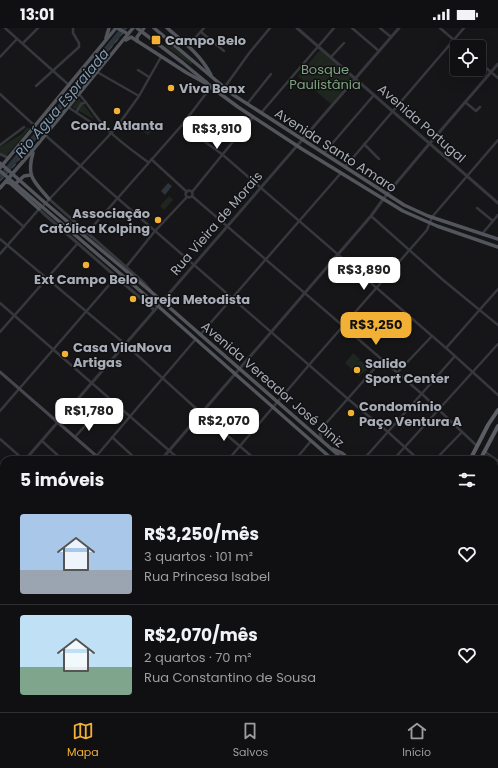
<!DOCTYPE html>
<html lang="pt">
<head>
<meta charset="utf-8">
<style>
	:root { --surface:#101012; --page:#19191b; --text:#f1f3f6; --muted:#9c9d9f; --line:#303032; --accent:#f2b134 }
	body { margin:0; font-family:Poppins,sans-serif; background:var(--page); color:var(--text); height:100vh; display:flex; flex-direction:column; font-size:15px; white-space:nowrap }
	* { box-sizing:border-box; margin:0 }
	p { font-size:13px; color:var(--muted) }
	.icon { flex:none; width:22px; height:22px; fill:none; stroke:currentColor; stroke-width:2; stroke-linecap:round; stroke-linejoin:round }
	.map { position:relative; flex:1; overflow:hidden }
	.panel { position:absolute; left:0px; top:428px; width:498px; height:256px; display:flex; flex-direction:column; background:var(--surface); border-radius:12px 12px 0 0; box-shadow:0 4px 16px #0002,0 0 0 1px var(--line) }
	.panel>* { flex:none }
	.fabs { position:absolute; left:450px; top:12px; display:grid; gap:8px }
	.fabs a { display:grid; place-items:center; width:36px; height:36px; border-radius:4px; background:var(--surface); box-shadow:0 4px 16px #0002,0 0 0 1px var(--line); font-size:20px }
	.price { position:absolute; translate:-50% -34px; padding:0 9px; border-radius:8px; background:#fff; color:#222; font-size:13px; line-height:26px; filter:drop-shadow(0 1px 2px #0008) }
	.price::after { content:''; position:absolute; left:50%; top:24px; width:12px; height:9px; margin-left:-6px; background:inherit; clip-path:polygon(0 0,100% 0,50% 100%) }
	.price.current { background:var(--accent); color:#111 }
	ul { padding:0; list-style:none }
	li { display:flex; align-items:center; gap:12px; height:100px; padding:0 20px }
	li+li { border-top:1px solid var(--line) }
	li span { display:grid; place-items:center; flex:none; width:112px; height:80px; border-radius:4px; color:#555 }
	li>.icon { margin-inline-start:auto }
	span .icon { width:48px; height:48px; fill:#fffc; stroke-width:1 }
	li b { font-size:17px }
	h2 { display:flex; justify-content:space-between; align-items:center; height:48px; padding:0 20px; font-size:17px }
	.status { display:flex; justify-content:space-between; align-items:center; height:28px; padding:0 20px; background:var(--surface); direction:ltr }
	.status svg { height:11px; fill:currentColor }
	.dock { display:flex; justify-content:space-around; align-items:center; height:56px; border-top:1px solid var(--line); background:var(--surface); font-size:11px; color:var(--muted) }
	.dock a { display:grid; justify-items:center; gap:2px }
	.dock .current { color:var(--accent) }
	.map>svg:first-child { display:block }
	.green { fill:#1e261f }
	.water { fill:#2c353c }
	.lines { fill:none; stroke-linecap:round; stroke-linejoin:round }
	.river { stroke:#2c353c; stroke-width:5.5 }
	.minor { stroke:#37383d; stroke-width:2.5 }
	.tertiary { stroke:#37383d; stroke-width:3 }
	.secondary { stroke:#45474d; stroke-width:3 }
	.primary { stroke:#53555c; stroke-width:3.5 }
	.trunk { stroke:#5b5e65; stroke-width:4 }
	.rail { stroke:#4a4c52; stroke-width:1; stroke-dasharray:5 4; stroke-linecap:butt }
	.primary-bridge { stroke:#53555c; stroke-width:3.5 }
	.poi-dot { fill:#f2b134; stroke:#111113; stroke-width:1.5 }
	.labels { text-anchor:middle; stroke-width:3; stroke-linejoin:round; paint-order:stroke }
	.poi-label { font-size:13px; font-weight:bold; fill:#a8adb8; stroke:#111113; text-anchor:start }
	.park-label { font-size:13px; fill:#7fa381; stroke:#111113 }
	.street-label { font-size:13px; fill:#a8adb8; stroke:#111113 }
	.water-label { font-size:14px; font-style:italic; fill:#7f9bb3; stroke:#111113 }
</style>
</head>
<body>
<div class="status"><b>13:01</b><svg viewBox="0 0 49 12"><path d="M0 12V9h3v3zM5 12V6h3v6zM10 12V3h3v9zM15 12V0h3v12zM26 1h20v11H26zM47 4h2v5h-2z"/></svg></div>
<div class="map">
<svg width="498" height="684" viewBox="0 0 498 684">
	<rect width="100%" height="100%" fill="#161618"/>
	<g class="green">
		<path d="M167,13L193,34L191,37L164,17Z"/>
		<path d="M320,22L352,51L331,76L298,48Z"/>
		<path d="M79,70L95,92L72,79Z"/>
		<path d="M151,93L156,97L148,107L143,103Z"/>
		<path d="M27,99L29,101L6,128L0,126V119L22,106Z"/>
		<path d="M169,168L173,172L164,182L160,178Z"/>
		<path d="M353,325L360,331L355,337L360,332L369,340L359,348L345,335Z"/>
	</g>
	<path class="water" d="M168,155L172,158L165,167L161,163Z"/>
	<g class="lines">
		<path class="river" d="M0,150C10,139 18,128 28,117C61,79 92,39 124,0"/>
		<g class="minor">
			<path d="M5,0L79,66C88,76 95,88 104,98C117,112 133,123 148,134"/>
			<path d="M352,0L379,23"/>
			<path d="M380,0L391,9"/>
			<path d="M440,0L462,19"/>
			<path d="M201,4L224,23"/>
			<path d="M23,15L38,0"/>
			<path d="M188,18L204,0"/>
			<path d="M0,29L17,11"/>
			<path d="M331,29L344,15"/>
			<path d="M479,34L498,50"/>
			<path d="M138,42L149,49"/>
			<path d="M97,44L139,68"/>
			<path d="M36,58L79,19V15L73,5V0"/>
			<path d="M224,60L250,24L270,0"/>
			<path d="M0,66L35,98"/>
			<path d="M465,74L476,83L480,79"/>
			<path d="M247,76L271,46"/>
			<path d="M68,79L95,97H103"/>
			<path d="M77,83L81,76L86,74"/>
			<path d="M261,85L334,0"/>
			<path d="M182,97L223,127L446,320L498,367"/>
			<path d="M45,107L348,371L388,404L419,432"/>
			<path d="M364,116L379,131"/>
			<path d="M0,117L24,99"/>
			<path d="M324,125L374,67"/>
			<path d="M151,131L187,164"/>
			<path d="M345,139L464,0"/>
			<circle cx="189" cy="166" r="3.5"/>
			<path d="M192,164L253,89"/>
			<path d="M192,168L422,366L477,418"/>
			<path d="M0,178L24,199"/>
			<path d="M42,179L116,100L139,68L161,29"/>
			<path d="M477,180L493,193"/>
			<path d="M371,188L443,252L498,297"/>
			<path d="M87,205L182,97L211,59"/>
			<path d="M482,206L498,187"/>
			<path d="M0,211L125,316L201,385L256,432"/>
			<path d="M0,226L39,181"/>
			<path d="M126,239L155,203L187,169"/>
			<path d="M0,275L180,432"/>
			<path d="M0,304L78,215"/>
			<path d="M200,307L341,145"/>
			<path d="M446,320L498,261"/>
			<path d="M397,345L432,308"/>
			<path d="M0,383L116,249"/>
			<path d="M75,409L92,390"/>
			<path d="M112,409L137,432"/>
			<path d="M0,411L24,432"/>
			<path d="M322,412L320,406L321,401L382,332"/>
			<path d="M42,413L63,432"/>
			<path d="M484,423L498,433"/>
			<path d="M93,432L195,312"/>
			<path d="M228,432L309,337L427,202L432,189L498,112"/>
			<path d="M295,432L311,413"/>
			<path d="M363,432L455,328"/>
			<path d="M393,432L498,316"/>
			<path d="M435,432L462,404"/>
			<path d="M494,440L498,436"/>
			<path d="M0,480L4,483"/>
			<path d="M494,489L498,484"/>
			<path d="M494,537L498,532"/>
			<path d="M0,538L4,533"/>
			<path d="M0,546L4,550"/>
			<path d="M0,578L4,573"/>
			<path d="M0,613L4,617"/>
			<path d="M494,615L498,610"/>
			<path d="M494,638L498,641"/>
			<path d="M77,680L76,682L77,684"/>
			<path d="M107,680L111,684"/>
			<path d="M151,680L157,684"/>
			<path d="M269,680L274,684"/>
			<path d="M465,680L469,684"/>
			<path d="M0,681L4,684"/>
			<path d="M232,681L233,680"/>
			<path d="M9,684L13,680"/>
			<path d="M80,684L81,680"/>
			<path d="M228,684L234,683"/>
			<path d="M280,684L283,680"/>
			<path d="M366,684L369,680"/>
			<path d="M433,684L437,680"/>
		</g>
		<g class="tertiary">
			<path d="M297,0L498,175"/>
			<path d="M0,126L9,130"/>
			<path d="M49,171L143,254L150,262"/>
			<path d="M40,180L39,181L43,185L154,282"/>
			<path d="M25,432L399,0"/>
			<path d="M161,432L371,188L387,166L430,115L498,36"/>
			<path d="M0,461L4,457"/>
			<path d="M0,616L4,611"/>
			<path d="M149,680H151"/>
			<path d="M144,684L146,680"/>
		</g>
		<g class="secondary">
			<path d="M0,344L101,432"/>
			<path d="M387,680L391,684"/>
		</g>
		<g class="primary">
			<path d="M117,0L128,6"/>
			<path d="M154,0L232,66L404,177L428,188L498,211"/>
			<path d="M167,0C184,14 201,27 211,47"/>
			<path d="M106,10L109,0"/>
			<path d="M126,12L131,9L187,45L207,56"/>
			<path d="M137,13V9L144,0"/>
			<path d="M206,54L211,59L238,79L302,121L403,183L437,198L498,219"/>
			<path d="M33,125C26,149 34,153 49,171"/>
			<path d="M0,140L116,0"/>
			<path d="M6,154L10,155L39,181"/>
			<path d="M14,157L24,148L31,147"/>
			<path d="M0,160L33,122L133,0"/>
			<path d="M43,173L162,273L344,432"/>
			<path d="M40,177L158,278L333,432"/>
			<path d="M333,421L342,425L350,432"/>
			<path d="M494,557L498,561"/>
			<path d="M494,563L498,567"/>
			<path d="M494,572L498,575"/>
		</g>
		<g class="trunk">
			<path d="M470,432L488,397L498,382"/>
			<path d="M480,432L498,398"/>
			<path d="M303,684L305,680"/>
			<path d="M312,684L314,680"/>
		</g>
		<path class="rail" d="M0,153L15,137L29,118L73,66L127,0"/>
		<g class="primary-bridge">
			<path d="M137,0L183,35L206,54"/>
			<path d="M0,135L43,173"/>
			<path d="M0,143L40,177"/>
		</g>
	</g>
	<g class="poi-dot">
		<rect x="151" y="7" width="10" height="10" rx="2"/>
		<circle cx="171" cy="60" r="4"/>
		<circle cx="117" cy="83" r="4"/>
		<circle cx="158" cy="192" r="4"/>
		<circle cx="86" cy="237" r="4"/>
		<circle cx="133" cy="271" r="4"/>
		<circle cx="65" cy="326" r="4"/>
		<circle cx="357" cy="342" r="4"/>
		<circle cx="351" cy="385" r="4"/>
	</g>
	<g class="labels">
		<g class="poi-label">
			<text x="165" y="17">Campo Belo</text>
			<text x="179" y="65">Viva Benx</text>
			<text x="117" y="102" text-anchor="middle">Cond. Atlanta</text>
			<text x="150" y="190" text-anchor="end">Associação<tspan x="150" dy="15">Católica Kolping</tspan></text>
			<text x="86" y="256" text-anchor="middle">Ext Campo Belo</text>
			<text x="141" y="276">Igreja Metodista</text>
			<text x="73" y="324">Casa VilaNova<tspan x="73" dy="15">Artigas</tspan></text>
			<text x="365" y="340">Salido<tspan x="365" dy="15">Sport Center</tspan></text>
			<text x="359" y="383">Condomínio<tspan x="359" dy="15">Paço Ventura A</tspan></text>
		</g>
		<g class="park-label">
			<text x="325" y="46">Bosque<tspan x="325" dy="15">Paulistânia</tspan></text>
		</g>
		<g class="street-label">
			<text transform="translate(422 95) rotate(41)" y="5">Avenida Portugal</text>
			<text transform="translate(336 122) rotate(33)" y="5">Avenida Santo Amaro</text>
			<text transform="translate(216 195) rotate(-49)" y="5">Rua Vieira de Morais</text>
			<text transform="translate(273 356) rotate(41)" y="5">Avenida Vereador José Diniz</text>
		</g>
		<g class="water-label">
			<text transform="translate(62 75) rotate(-50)" y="5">Rio Água Espraiada</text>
		</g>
	</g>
</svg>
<div class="fabs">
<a><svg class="icon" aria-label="locate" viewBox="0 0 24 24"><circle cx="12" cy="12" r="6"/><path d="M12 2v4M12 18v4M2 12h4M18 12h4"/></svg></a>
</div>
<b class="price" style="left:217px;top:122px">R$3,910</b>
<b class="price" style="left:364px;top:263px">R$3,890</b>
<b class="price current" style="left:376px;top:318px">R$3,250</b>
<b class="price" style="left:89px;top:404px">R$1,780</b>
<b class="price" style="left:224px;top:414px">R$2,070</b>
<section class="panel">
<h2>5 imóveis<svg class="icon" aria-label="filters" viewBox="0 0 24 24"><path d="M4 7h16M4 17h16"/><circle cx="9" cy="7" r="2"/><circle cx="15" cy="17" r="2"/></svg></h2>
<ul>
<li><span style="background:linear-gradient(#a9c7e8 70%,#9aa5b1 0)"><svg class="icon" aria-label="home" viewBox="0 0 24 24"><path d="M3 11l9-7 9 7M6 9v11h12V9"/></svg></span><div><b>R$3,250/mês</b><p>3 quartos · 101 m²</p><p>Rua Princesa Isabel</p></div><svg class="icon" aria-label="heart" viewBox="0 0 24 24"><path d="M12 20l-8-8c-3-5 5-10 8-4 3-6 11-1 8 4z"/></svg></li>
<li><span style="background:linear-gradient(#bfe0f5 65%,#7fa58c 0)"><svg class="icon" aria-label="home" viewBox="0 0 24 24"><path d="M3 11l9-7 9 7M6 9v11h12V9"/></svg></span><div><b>R$2,070/mês</b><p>2 quartos · 70 m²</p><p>Rua Constantino de Sousa</p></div><svg class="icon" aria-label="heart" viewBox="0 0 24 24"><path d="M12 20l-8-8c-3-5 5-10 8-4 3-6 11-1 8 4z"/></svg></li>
</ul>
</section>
</div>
<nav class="dock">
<a class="current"><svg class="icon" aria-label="map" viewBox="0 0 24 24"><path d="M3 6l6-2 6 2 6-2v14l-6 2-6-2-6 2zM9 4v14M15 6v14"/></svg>Mapa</a>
<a><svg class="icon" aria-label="saved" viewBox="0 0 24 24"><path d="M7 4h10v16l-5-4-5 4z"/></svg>Salvos</a>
<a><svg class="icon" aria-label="home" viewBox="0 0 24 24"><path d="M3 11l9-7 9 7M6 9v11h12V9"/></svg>Início</a>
</nav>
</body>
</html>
